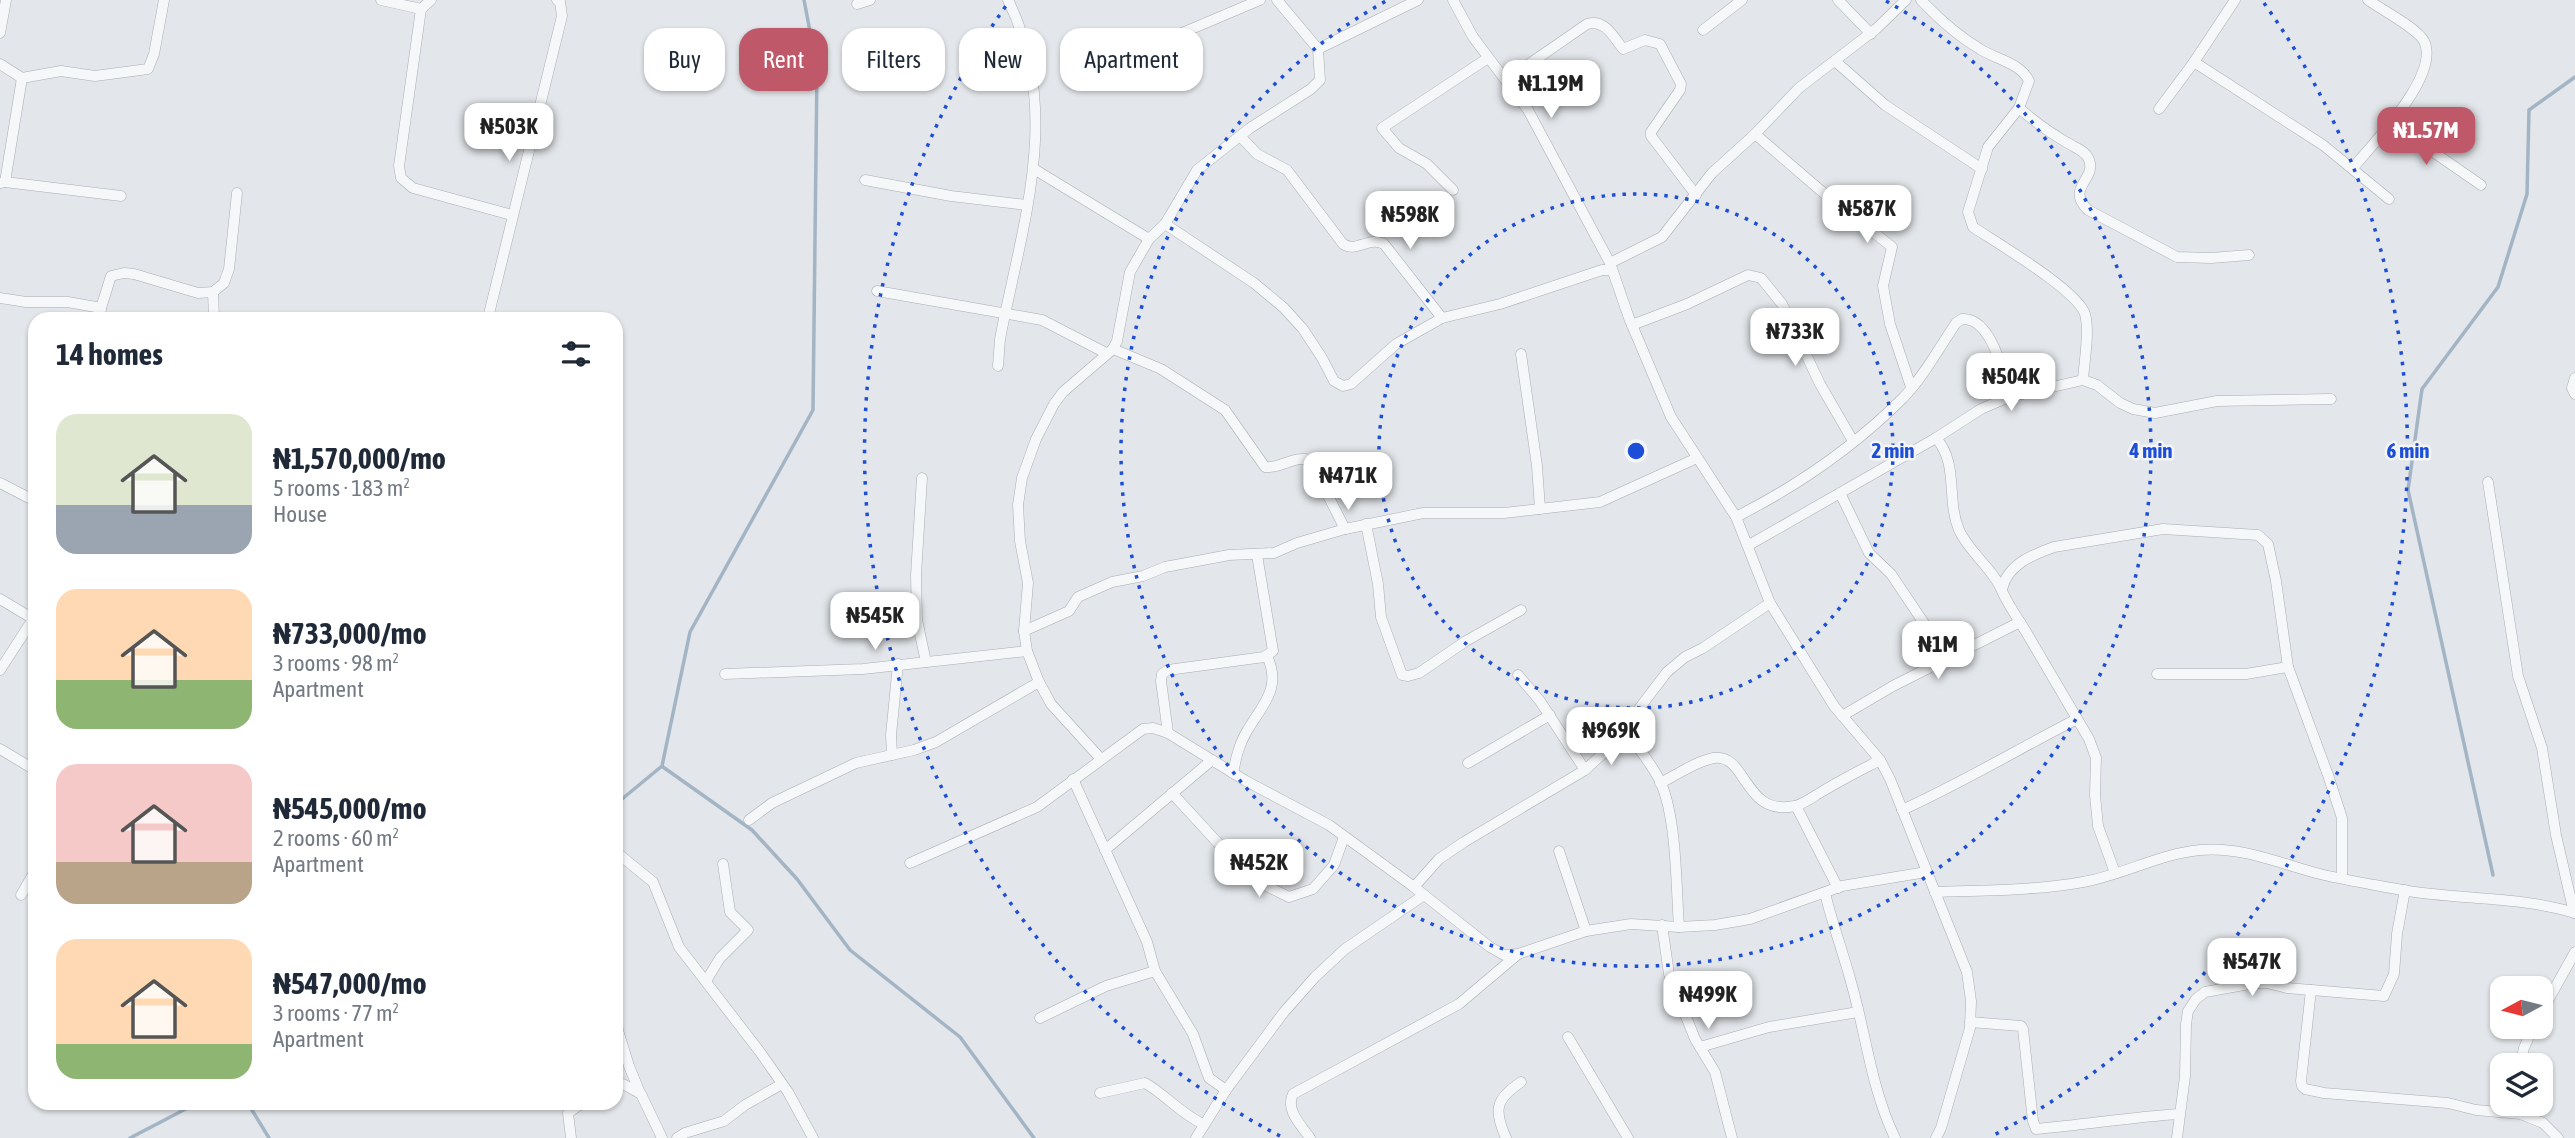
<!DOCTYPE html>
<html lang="en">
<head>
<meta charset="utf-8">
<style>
	:root { --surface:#fff; --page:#f6f6f7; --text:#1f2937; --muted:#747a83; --accent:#bf5868 }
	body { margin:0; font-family:"Asap Condensed",sans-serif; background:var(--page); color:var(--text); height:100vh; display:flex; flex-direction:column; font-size:26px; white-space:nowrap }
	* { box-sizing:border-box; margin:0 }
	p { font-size:23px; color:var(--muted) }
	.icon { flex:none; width:38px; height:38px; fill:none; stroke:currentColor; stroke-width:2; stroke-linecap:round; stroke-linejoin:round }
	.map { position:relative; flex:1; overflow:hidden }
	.sheet { position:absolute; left:28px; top:312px; width:595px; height:798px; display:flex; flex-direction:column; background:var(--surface); border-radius:21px; box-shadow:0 2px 5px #0004 }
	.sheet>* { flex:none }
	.top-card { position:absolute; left:644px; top:28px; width:665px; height:63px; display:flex; gap:14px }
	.needle { width:46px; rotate:263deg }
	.tools { position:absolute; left:2490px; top:976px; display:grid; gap:14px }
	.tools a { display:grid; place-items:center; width:63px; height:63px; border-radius:14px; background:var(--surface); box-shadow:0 2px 5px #0004; font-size:35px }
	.price { position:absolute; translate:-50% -60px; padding:0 16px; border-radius:14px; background:#fff; color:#222; font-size:23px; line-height:46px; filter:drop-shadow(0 2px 4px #0008) }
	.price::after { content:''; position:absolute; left:50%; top:42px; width:21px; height:16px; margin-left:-10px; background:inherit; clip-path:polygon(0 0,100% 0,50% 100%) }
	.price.active { background:var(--accent); color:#fff }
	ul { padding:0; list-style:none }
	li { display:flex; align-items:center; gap:21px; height:175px; padding:0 28px }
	li span { display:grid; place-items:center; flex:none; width:196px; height:140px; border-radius:21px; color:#555 }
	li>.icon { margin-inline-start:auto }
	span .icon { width:84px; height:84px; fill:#fffc; stroke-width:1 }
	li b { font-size:30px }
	h2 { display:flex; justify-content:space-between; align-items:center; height:84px; padding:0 28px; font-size:30px }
	.pill { padding:0 24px; border-radius:21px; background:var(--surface); box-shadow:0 2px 5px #0004; font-size:24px; line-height:63px }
	.pill.active { background:var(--accent); color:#fff }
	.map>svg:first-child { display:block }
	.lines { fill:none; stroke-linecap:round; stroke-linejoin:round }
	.stream { stroke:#a3b4c5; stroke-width:3.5 }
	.street-casing { stroke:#a9adb4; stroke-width:11 }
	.street { stroke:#f6f7f8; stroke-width:10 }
	.ring { fill:none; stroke:#1d4ed8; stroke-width:3.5; stroke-dasharray:3.5 7 }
	.centre { fill:#1d4ed8; stroke:#f3f5f7; stroke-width:3.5 }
	.ring-label { font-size:21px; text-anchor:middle; font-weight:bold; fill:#1d4ed8; stroke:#f3f5f7; stroke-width:5; stroke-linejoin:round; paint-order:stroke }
</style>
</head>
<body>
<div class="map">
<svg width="2575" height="1138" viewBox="0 0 2575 1138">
	<rect width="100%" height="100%" fill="#e3e6ea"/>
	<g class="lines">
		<g class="stream">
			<path d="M663,767L752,830L797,879L850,950L960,1037L1034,1138"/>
			<path d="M616,804L662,766L690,632L813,410L817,68L804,0"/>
			<path d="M2493,875L2408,490L2422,389L2498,287L2527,194L2529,110L2575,77"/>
			<path d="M247,1102L269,1138"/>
			<path d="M130,1138L199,1102"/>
		</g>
		<g class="street-casing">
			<g id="street">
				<path d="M381,0L421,9L431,0"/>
				<path d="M1453,0L1473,37L1528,110L1610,263"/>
				<path d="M1838,0L1871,34"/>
				<path d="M1906,0L1876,29L1799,88L1755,134L1712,173L1662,237L1610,263L1629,318L1671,417L1736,517L1770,603L1834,706L1880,760L1890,779L1967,972L1971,1001L1970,1028L1941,1128L1936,1138"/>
				<path d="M1921,0C1938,18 1958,36 1980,49C1995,59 2021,63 2029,81L2019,108L1988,147L1968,212L1973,227C1997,243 2077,290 2085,314C2090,331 2084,363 2083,380"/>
				<path d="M857,4L870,0"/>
				<path d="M421,9L399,166L401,178L413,188L512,215"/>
				<path d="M1703,30L1742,0"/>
				<path d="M0,33L6,0"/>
				<path d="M1163,41L1260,0"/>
				<path d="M1318,49L1418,0"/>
				<path d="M1835,61L1885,105L1982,169"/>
				<path d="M2194,62L2323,145L2389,199"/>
				<path d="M0,64L22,78L61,71L95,76L148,69L154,54L164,0"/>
				<path d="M1506,80L1587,24C1605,19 1613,36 1623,49L1645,40L1660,44L1681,84L1680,90L1651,132V136L1696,195"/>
				<path d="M2019,108C2036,123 2053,135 2073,146C2079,149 2087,153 2089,160C2097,179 2065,188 2088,210L2177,257L2211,258L2249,255"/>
				<path d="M2159,109L2194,62L2235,0"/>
				<path d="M2390,122L2481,185"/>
				<path d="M1755,134L1820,190L1892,247L1883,286L1890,324L1911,387"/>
				<path d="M1240,136L1257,154L1287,170L1343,244C1357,253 1369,236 1384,244L1442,318"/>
				<path d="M2353,168C2373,143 2441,75 2424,41C2417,28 2382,10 2368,0"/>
				<path d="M1034,169L1149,239"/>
				<path d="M865,180L951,196L1027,205"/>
				<path d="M5,182L121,196"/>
				<path d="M1,183L5,182L22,78"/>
				<path d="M1453,190L1427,164L1399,148L1382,128L1488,58"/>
				<path d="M1165,224L1254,283L1284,308L1303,329L1322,358L1334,381L1343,386L1351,384L1396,344L1442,318L1500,304L1602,270H1612"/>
				<path d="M877,291L1042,320L1106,353"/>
				<path d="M213,292L214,318"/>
				<path d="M0,298L26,302H68L101,308"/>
				<path d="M100,318L101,308L111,276L124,273L134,274L198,293L213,292L224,283L229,269L237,193"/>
				<path d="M488,318L562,16L560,2L557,0"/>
				<path d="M1632,325L1687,304L1748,275L1761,278L1782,304L1820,384L1853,441"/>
				<path d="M1113,349L1161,369L1225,410L1265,467C1280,469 1295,455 1310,460L1345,529"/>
				<path d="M1521,354L1537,466L1540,509"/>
				<path d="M998,366L1000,339C1022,225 1063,111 1008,0"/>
				<path d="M2575,378L2572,388L2575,394"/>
				<path d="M1936,438C1959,464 1946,499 1959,530C1969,552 1994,570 2002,591C2009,607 2020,621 2029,637C2049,671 2069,705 2089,739L2096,758L2095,795L2098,826L2115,873"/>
				<path d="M922,478L916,575L917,620L926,662"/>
				<path d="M2488,482L2518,676L2542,748L2556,835L2574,913"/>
				<path d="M0,483L35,501"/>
				<path d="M1840,493L1869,553L1891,574L1948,659"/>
				<path d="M1736,517C1797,486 1854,447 1903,398C1924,376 1939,348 1956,323L1962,319C1992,317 2004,375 2009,397"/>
				<path d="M1366,524L1378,584L1381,617L1402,675L1408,676L1419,673L1466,641L1521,610"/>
				<path d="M1749,545L1936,438L1981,409L2009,397L2083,380L2097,385L2120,403L2133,409L2155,413L2217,401L2331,399"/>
				<path d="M2002,589C2008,564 2032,555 2054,547L2163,529L2258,535L2268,544L2276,581L2288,667L2328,775L2342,818V878"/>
				<path d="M0,599L35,620"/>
				<path d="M1024,631L1069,611L1078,597L1112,582L1143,576L1165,567L1229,555L1274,553L1297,543L1345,529L1423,513H1504L1600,502L1697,458"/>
				<path d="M0,670L33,619"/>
				<path d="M725,674L863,669L1027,651"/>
				<path d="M2157,674H2246L2288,667"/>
				<path d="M1518,675L1540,701L1585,770"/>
				<path d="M1842,716L1893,686L2020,622"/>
				<path d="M1624,729C1637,746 1652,764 1661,783C1677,821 1676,886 1679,927"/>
				<path d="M1168,733L1161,681L1162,674L1168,670L1264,657L1273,651L1257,555"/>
				<path d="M0,749L35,770"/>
				<path d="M892,755L891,735L898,664"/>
				<path d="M1101,759L1051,704L1039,682L1027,651L1024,631L1028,583L1020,541L1018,505L1022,478L1036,439L1054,404L1063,392L1113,349L1117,341L1130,272L1149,239L1165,224L1197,170L1250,128L1311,89L1320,80L1318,49L1277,0"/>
				<path d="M1468,763L1550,715"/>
				<path d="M1233,773C1236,758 1239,744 1247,731C1263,704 1282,688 1267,656"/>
				<path d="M1073,779L1147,942L1155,971L1193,1034L1209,1078L1226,1090"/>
				<path d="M1660,783C1677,775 1696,761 1714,758C1748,754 1743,817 1795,806C1804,804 1814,796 1823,791C1841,780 1861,770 1880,760"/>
				<path d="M1172,793L1250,878L1289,897L1313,889L1334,865L1344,837"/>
				<path d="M1796,806L1838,888"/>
				<path d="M1902,810C1962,783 2018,749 2077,719"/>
				<path d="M749,820L772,803L856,763L914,750L936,742L1039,682"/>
				<path d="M1105,850L1212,760"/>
				<path d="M1559,851L1586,931"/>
				<path d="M616,852L653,882L679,947L760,1052L788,1092L813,1138"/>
				<path d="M910,863L1037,807L1143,729L1153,728L1168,733L1246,781L1329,825L1414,887L1490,947L1504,955L1518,954L1586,931L1631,924L1679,927L1715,925L1750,919L1842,886L1926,872"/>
				<path d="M1414,887L1439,859L1464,842L1585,770L1609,748L1667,672L1685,657L1703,648L1770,603"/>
				<path d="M1935,892C1983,890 2034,891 2083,882C2123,875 2159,854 2200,850C2243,846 2283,865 2324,875C2350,881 2376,885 2402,890C2459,900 2520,896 2575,913"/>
				<path d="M1825,893C1832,923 1843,952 1851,982C1866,1034 1871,1088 1895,1138"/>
				<path d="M21,895L35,871"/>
				<path d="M1662,925L1669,974L1695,1039L1715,1072L1732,1138"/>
				<path d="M706,981L720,958L748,930L730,912L723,864"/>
				<path d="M2311,990L2301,1081L2302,1086L2305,1089L2324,1093L2448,1103L2476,1110L2521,1114L2543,1123L2558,1138"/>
				<path d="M2541,1013L2575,952"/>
				<path d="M1040,1018L1106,986L1155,971"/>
				<path d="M1970,1022L2021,1026L2023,1029L2033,1121L2036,1129C2084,1125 2131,1117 2179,1114"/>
				<path d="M616,1024L629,1066L640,1093"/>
				<path d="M1568,1037L1628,1138"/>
				<path d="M1700,1047L1769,1027L1858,1012"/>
				<path d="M2520,1066L2524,1048L2533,1027"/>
				<path d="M616,1087L623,1084L641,1094L662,1138"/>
				<path d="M1100,1093L1145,1083C1166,1095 1181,1114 1203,1124"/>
				<path d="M571,1138L568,1113L584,1102"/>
				<path d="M677,1138L685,1133L724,1121L745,1105L782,1084"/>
				<path d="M1196,1138L1226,1090L1284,1012L1315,977L1345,949L1424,895"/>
				<path d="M1310,1138C1301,1125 1285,1110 1293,1094L1459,1004L1517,955"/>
				<path d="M1506,1138C1493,1109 1496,1099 1521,1082"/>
				<path d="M2177,1138L2185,1076L2186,1024L2188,1011L2196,999L2205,992L2255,983H2267L2287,988L2384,996L2394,974L2397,934L2405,890"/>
			</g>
		</g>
		<use href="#street" class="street"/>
	</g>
	<g class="ring">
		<circle cx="1636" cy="451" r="257"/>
		<path d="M1886 1A515 515 0 1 1 1386 1"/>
		<path d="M1280 1136A772 772 0 0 1 1008 3M2264 3A772 772 0 0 1 1992 1136"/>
	</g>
	<circle cx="1636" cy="451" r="10" class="centre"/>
	<g class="ring-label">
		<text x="1893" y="458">2 min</text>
		<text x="2151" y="458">4 min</text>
		<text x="2408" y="458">6 min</text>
	</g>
</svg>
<div class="tools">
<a><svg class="needle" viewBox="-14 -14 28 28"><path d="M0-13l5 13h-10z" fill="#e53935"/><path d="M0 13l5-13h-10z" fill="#747a83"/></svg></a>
<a><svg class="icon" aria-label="layers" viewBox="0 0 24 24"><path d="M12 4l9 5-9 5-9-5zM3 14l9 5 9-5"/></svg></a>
</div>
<b class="price" style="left:1551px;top:120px">₦1.19M</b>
<b class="price" style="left:509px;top:163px">₦503K</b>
<b class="price active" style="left:2426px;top:167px">₦1.57M</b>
<b class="price" style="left:1867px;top:245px">₦587K</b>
<b class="price" style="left:1410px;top:251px">₦598K</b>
<b class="price" style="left:1795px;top:368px">₦733K</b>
<b class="price" style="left:2011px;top:413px">₦504K</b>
<b class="price" style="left:1348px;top:512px">₦471K</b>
<b class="price" style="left:875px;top:652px">₦545K</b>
<b class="price" style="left:1938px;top:681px">₦1M</b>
<b class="price" style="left:1611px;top:767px">₦969K</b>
<b class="price" style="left:1259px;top:899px">₦452K</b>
<b class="price" style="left:2252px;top:998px">₦547K</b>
<b class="price" style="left:1708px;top:1031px">₦499K</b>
<div class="top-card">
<a class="pill">Buy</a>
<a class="pill active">Rent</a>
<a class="pill">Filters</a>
<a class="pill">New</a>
<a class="pill">Apartment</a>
</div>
<section class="sheet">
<h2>14 homes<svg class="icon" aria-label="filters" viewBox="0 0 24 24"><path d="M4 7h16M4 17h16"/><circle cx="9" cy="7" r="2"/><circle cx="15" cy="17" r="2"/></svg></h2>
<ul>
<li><span style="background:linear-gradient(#dfe7d0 65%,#9aa5b1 0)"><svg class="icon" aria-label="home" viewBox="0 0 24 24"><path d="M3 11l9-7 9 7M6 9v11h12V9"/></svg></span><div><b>₦1,570,000/mo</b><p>5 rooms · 183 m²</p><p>House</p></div></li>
<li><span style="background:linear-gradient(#ffd9b3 65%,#8fb573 0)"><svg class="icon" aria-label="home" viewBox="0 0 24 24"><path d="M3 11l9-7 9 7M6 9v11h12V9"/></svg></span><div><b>₦733,000/mo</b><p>3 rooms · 98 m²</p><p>Apartment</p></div></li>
<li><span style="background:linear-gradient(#f6c9c9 70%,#b9a48a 0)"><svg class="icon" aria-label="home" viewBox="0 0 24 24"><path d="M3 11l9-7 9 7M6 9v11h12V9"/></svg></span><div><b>₦545,000/mo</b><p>2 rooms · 60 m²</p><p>Apartment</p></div></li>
<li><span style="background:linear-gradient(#ffd9b3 75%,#8fb573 0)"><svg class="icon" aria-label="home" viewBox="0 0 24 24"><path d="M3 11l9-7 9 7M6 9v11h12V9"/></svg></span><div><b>₦547,000/mo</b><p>3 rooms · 77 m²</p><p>Apartment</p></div></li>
</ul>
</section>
</div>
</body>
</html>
